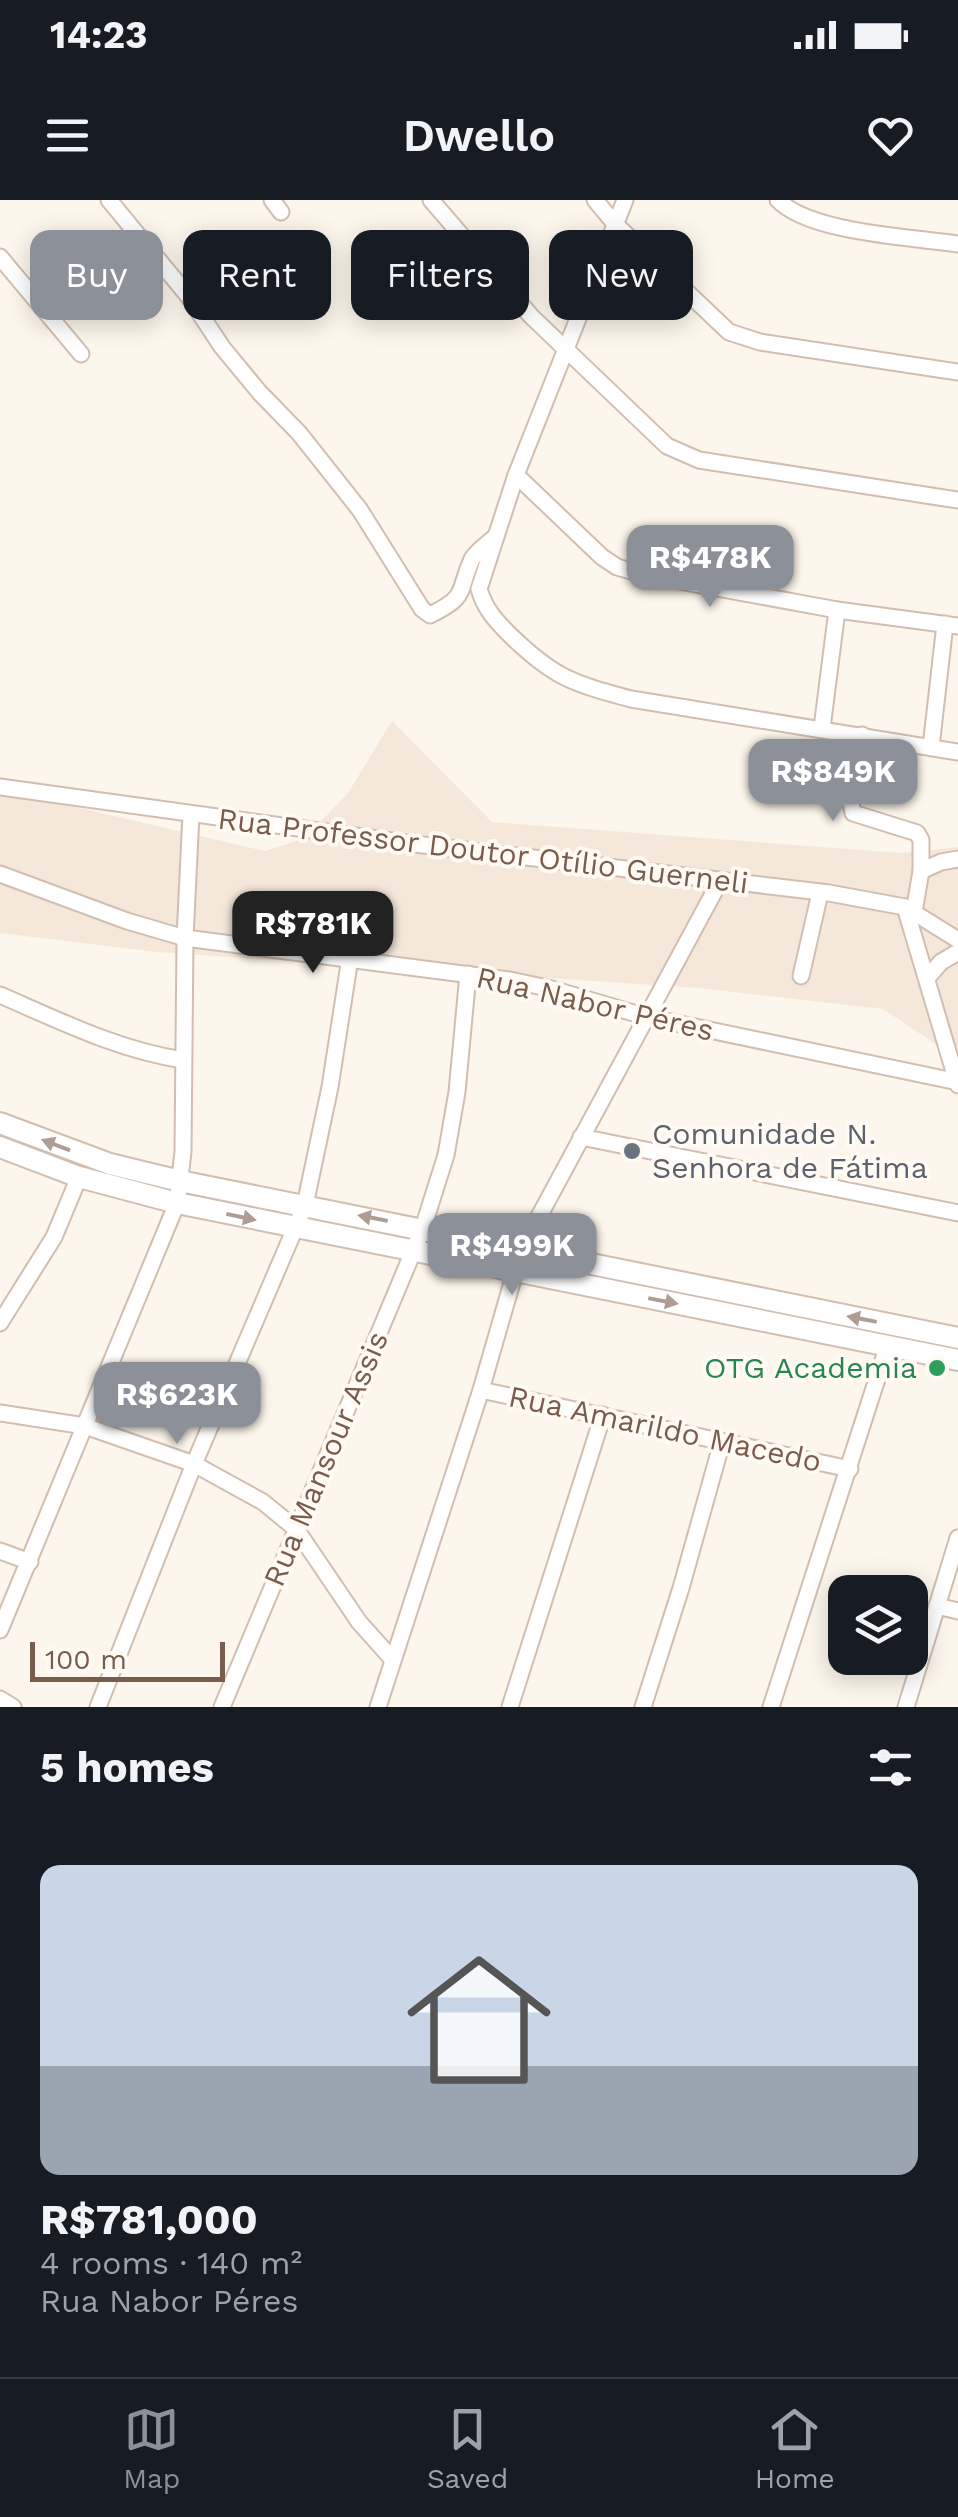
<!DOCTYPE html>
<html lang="en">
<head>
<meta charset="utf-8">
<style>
	:root { --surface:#171b24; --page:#242831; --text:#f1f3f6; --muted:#9ea1a6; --line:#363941; --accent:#8c9099 }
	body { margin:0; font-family:"Work Sans",sans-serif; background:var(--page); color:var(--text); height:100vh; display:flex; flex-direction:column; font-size:38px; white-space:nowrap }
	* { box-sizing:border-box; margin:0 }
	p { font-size:32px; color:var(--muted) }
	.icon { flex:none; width:55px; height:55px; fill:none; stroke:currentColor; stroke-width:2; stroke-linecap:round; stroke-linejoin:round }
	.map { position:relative; height:1507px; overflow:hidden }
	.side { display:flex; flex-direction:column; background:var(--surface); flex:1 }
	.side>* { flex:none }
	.hud { position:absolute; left:30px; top:30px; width:900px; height:90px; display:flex; gap:20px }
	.buttons { position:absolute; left:828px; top:1375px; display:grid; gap:20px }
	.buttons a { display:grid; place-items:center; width:100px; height:100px; border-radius:20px; background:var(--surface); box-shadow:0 5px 25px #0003; font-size:50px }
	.scale { position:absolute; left:30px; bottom:25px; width:195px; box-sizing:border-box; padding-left:10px; border:5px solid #7a5c4d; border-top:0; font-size:28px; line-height:35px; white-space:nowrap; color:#7a5c4d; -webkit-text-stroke:8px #fffaf3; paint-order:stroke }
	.price { position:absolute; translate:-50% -85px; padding:0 22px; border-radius:20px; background:var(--accent); color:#fff; font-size:32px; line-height:65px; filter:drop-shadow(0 2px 5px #0008) }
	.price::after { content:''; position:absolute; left:50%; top:60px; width:30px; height:22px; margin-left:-15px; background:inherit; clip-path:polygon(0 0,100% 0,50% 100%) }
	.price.active { background:#222; color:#fff }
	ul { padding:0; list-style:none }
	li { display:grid; align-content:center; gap:20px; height:530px; padding:0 40px }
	li span { display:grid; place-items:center; height:310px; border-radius:20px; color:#555 }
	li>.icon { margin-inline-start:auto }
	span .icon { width:180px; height:180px; fill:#fffc; stroke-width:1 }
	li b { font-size:42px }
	h2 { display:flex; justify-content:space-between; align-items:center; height:120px; padding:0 40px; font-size:42px }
	.pill { padding:0 35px; border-radius:20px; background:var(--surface); box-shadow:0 5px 25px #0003; font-size:35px; line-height:90px }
	.pill.active { background:var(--accent); color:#fff }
	.status { display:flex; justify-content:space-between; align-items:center; height:70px; padding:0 50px; background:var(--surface); direction:ltr }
	.status svg { height:28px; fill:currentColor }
	header { display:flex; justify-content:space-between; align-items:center; height:130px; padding:0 40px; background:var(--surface); font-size:45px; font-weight:600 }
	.tab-bar { display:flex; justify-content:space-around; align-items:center; height:140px; border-top:2px solid var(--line); background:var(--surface); font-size:28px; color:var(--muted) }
	.tab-bar a { display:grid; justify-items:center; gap:5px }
	.tab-bar .active { color:var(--accent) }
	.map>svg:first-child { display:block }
	.residential { fill:#f5e8da }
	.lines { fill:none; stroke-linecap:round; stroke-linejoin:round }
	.minor-casing { stroke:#d1beb0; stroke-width:19 }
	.tertiary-casing { stroke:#d1beb0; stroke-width:24 }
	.minor { stroke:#fff; stroke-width:15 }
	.tertiary { stroke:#fff; stroke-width:20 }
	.oneway { fill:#af9d94 }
	.worship-dot { fill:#6b7280; stroke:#fffaf3; stroke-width:4 }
	.leisure-dot { fill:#2e9e5b; stroke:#fffaf3; stroke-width:4 }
	.labels { text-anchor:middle; stroke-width:8; stroke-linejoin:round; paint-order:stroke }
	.street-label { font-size:30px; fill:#7a5c4d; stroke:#fffaf3 }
	.worship-label { font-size:30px; fill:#5b616d; stroke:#fffaf3; text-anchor:start }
	.leisure-label { font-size:30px; fill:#27864d; stroke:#fffaf3; text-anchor:end }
</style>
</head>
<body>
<div class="status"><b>14:23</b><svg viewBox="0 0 49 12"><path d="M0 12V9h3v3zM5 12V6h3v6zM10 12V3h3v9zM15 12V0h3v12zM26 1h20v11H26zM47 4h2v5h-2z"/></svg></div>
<header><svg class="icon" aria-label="menu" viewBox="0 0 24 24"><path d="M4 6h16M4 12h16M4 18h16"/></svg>Dwello<svg class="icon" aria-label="heart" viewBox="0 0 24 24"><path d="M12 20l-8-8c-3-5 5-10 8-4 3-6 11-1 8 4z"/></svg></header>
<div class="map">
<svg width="958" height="1507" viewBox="0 0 958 1507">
	<rect width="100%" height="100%" fill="#fdf6ec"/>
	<path class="residential" d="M392,521L492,622L902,653L958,647V859L883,809L699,788L156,752L0,733V585L37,598L265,651L305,638L348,593Z"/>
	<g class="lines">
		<g class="minor-casing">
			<g id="minor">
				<path d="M109,0L189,97L222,147L260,193L299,233L360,310L422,409L430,415C469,396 457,392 472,359C477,350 489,343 496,336"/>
				<path d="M272,0L281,12"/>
				<path d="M431,0L531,116L667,246L699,260L958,300"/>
				<path d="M595,0L615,24L729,132L760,142L958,172"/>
				<path d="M625,0L516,275L479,389C485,409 495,420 509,434C554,478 572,483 631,499L958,552"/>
				<path d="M778,0C810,33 911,37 958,44"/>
				<path d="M0,57L81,154"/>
				<path d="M516,275L602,357L617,367L641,374L837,410L958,426"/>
				<path d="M822,528L837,410"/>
				<path d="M862,535L851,603L853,613L917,633L921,640V671"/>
				<path d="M931,547L945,424"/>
				<path d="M0,587L406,643L829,693L905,707L958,740"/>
				<path d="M0,674L127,721L185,738L510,780L552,789L647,817L958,882"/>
				<path d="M905,707L958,885"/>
				<path d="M914,712L921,671L941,662L958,659"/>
				<path d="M801,776L820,693"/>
				<path d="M928,777L941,762L958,752"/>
				<path d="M0,795C60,821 118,850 183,860"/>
				<path d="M581,937L958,1013"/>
				<path d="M0,1123L54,1037L79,977"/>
				<path d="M481,1190L850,1269"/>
				<path d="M0,1213L85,1226L194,1264L263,1302L296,1329L359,1422L393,1460"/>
				<path d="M0,1351L30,1362"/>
				<path d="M937,1406L958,1411"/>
				<path d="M0,1430L177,1003L183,952L185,738L191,614"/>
				<path d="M0,1499L13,1507"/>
				<path d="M98,1507L194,1264L305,1005L330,887L350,758"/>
				<path d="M222,1507L423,1028L446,955L457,892L468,774"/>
				<path d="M378,1507L481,1190L522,1048L720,681"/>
				<path d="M510,1507L603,1215"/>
				<path d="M643,1507L681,1388L722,1242"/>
				<path d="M771,1507L887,1148"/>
				<path d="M906,1507L958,1338"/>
			</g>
		</g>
		<g class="tertiary-casing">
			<g id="tertiary">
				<path d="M0,923L110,964L180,981L958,1138"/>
				<path d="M0,947L79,977L177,1003L958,1160"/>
			</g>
		</g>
		<use href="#minor" class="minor"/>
		<use href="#tertiary" class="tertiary"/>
	</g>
	<defs><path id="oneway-solid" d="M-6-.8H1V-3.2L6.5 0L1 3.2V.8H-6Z" transform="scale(2.5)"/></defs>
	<g class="oneway">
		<use href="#oneway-solid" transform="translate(56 945) rotate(-159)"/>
		<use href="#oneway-solid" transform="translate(241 1017) rotate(12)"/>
		<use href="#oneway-solid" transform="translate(373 1018) rotate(-169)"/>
		<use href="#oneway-solid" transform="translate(663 1101) rotate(11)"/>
		<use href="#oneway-solid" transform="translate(862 1119) rotate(-169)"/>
	</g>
	<circle class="worship-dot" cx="632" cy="951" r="10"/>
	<circle class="leisure-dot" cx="937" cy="1168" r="10"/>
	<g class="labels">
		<g class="street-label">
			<text transform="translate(483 651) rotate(7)" y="10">Rua Professor Doutor Otílio Guerneli</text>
			<text transform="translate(595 804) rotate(13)" y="10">Rua Nabor Péres</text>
			<text transform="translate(665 1229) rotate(12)" y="10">Rua Amarildo Macedo</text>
			<text transform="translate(326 1259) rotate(-67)" y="10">Rua Mansour Assis</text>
		</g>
		<g class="worship-label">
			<text x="652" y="944">Comunidade N.<tspan x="652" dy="34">Senhora de Fátima</tspan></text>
		</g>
		<g class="leisure-label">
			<text x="917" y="1178">OTG Academia</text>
		</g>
	</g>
</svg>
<div class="buttons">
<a><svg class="icon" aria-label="layers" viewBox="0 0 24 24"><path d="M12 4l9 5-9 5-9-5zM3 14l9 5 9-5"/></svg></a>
</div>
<div class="scale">100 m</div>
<b class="price" style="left:710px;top:410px">R$478K</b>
<b class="price" style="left:833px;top:624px">R$849K</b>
<b class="price active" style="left:313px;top:776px">R$781K</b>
<b class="price" style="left:512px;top:1098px">R$499K</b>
<b class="price" style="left:177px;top:1247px">R$623K</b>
<div class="hud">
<a class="pill active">Buy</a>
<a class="pill">Rent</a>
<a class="pill">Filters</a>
<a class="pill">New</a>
</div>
</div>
<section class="side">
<h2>5 homes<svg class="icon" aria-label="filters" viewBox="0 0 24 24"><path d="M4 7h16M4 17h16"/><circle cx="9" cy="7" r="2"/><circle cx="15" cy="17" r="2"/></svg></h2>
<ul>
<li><span style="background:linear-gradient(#c9d6e8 65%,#9aa5b1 0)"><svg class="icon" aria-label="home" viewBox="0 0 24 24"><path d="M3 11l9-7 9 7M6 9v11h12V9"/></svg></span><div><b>R$781,000</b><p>4 rooms · 140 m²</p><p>Rua Nabor Péres</p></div></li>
</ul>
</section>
<nav class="tab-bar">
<a class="active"><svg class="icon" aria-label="map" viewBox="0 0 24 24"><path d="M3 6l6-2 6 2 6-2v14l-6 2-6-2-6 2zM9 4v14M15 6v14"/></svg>Map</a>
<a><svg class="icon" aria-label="saved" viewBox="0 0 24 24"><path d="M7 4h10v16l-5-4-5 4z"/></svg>Saved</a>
<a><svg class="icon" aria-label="home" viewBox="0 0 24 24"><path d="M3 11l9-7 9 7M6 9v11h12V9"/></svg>Home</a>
</nav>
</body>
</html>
